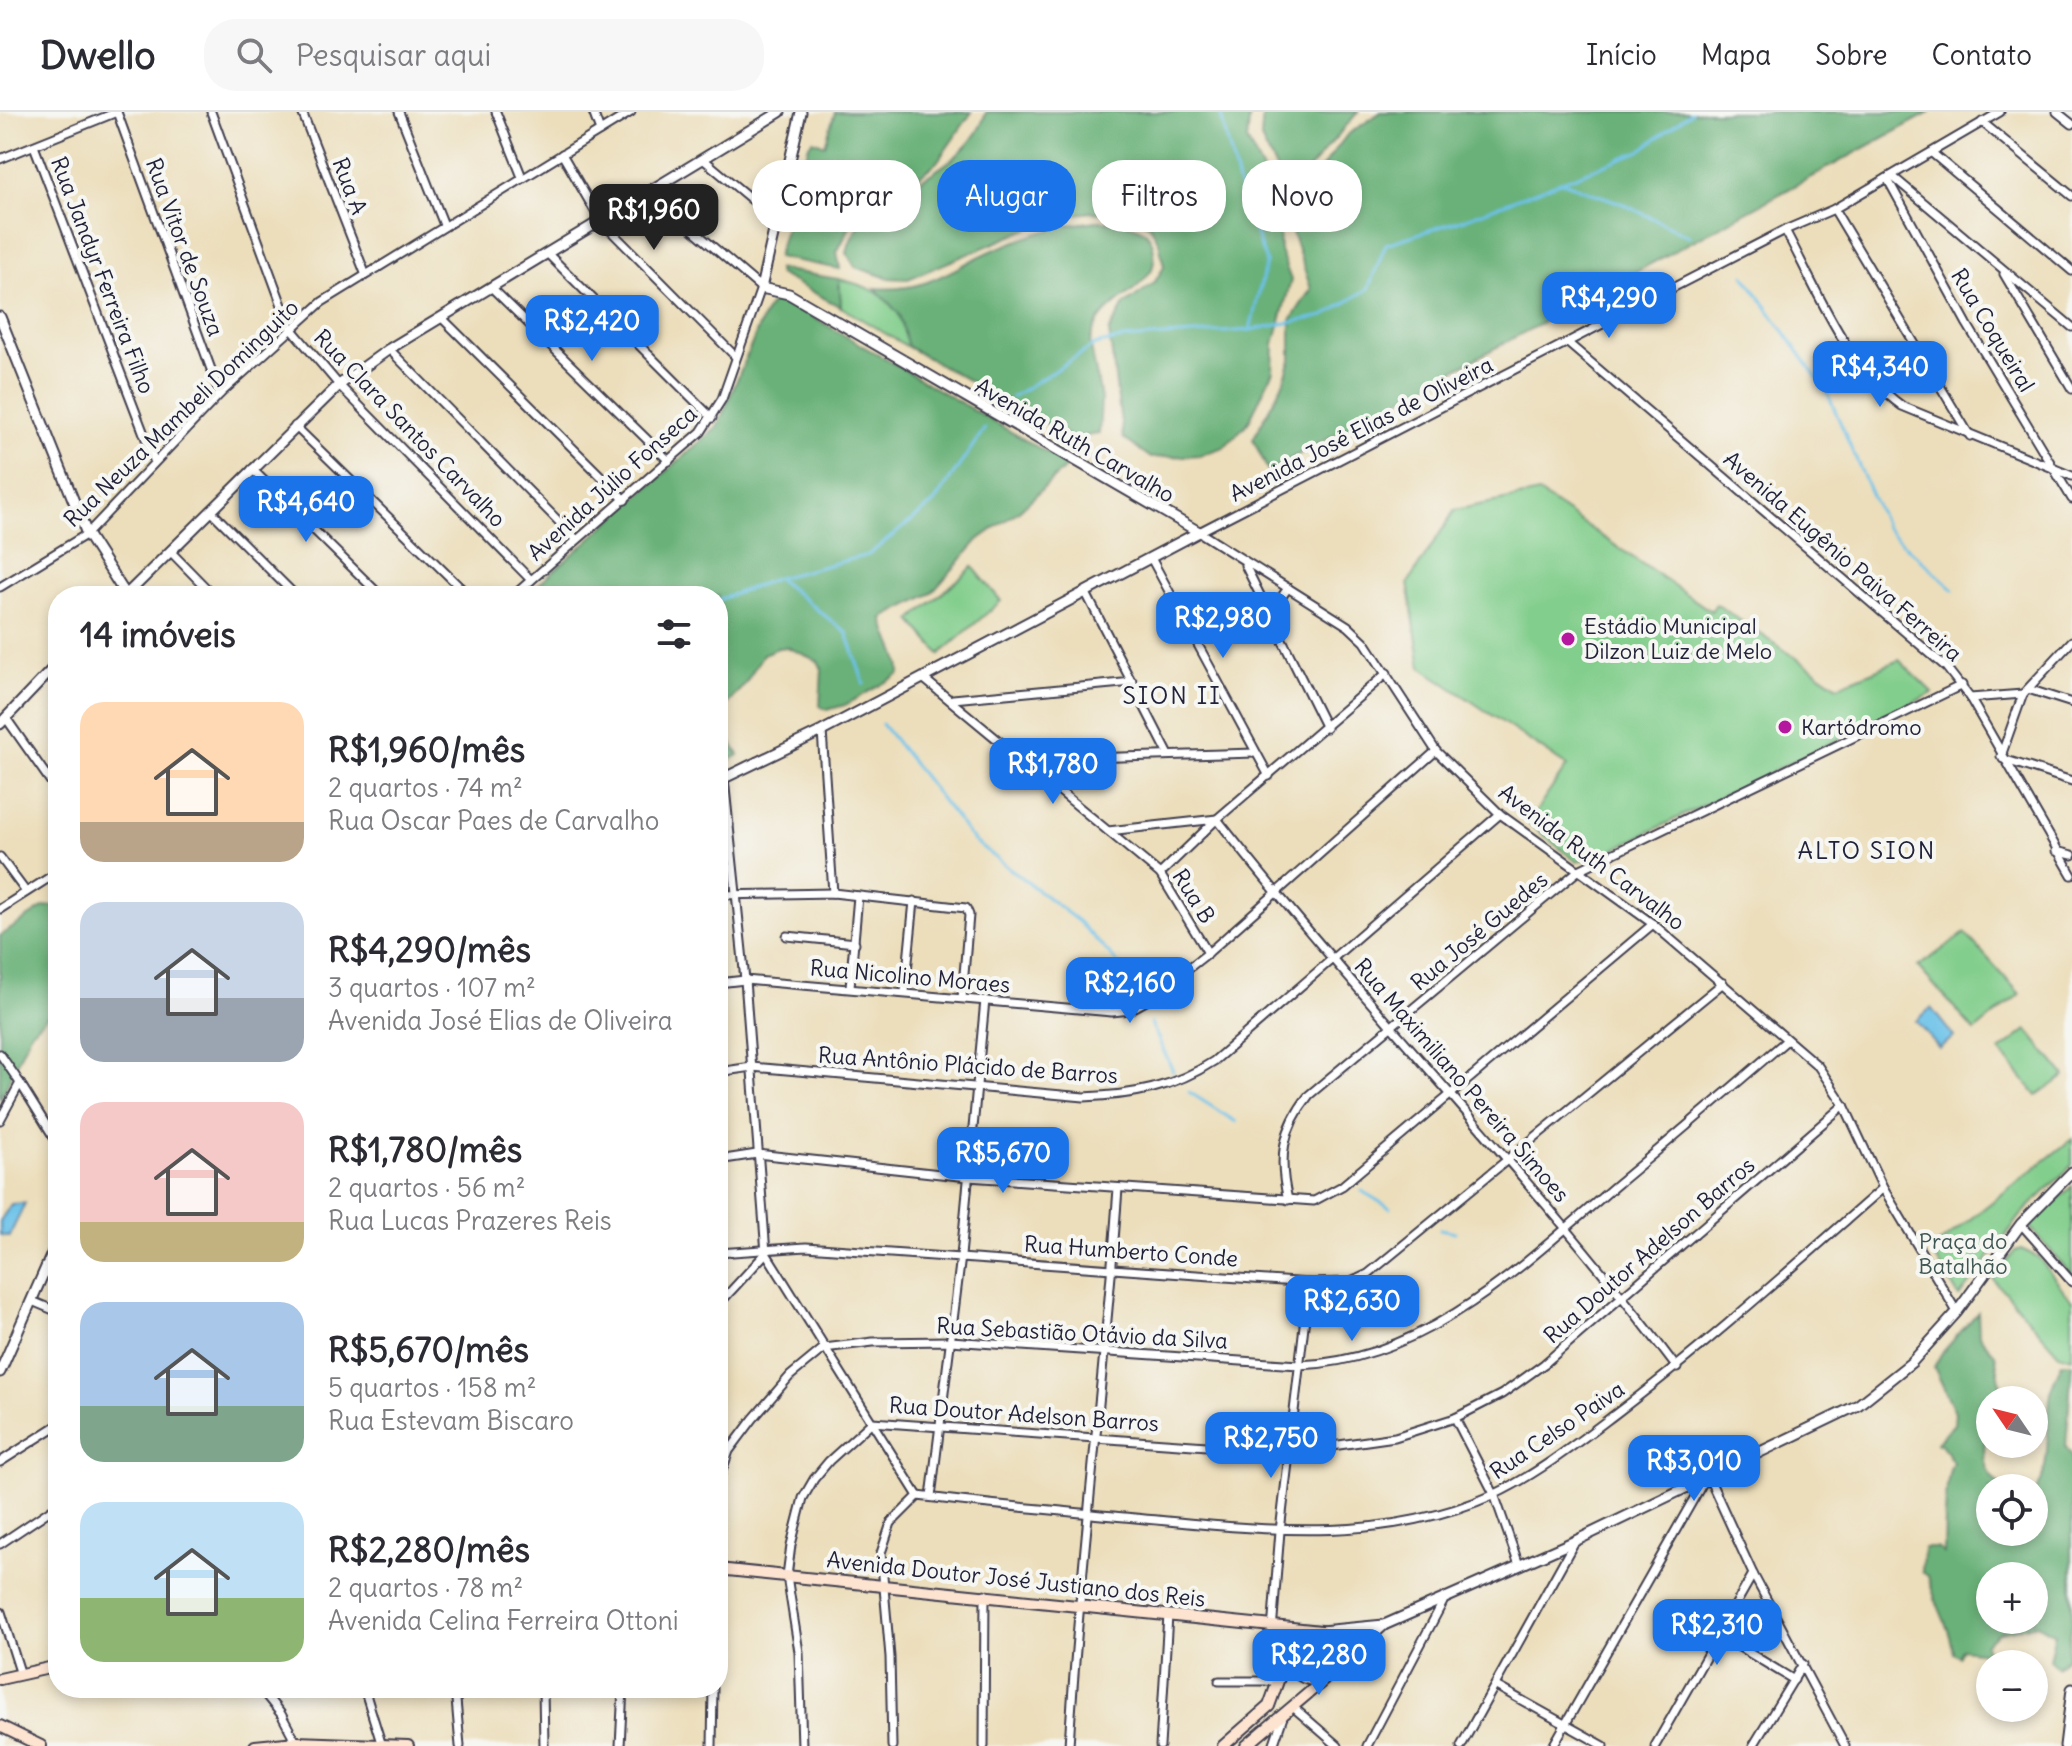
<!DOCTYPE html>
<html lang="pt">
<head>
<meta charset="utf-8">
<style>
	:root { --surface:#fff; --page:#f7f7f7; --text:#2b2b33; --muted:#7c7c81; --line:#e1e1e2; --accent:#1a73e8 }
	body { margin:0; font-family:Delius,sans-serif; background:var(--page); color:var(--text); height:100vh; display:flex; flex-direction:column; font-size:30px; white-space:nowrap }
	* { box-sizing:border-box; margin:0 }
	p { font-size:26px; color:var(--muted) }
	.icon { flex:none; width:44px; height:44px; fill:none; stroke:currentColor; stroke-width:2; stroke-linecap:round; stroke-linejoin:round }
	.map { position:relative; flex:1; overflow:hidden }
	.side { position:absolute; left:48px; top:474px; width:680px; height:1112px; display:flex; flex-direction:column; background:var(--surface); border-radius:32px; box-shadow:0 4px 12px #0003 }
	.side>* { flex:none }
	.hud { position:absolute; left:752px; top:48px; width:760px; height:72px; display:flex; gap:16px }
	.needle { width:52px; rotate:305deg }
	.tools { position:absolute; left:1976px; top:1274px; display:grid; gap:16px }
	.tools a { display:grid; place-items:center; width:72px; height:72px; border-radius:50%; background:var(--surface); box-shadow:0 4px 12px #0003; font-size:40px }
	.price { position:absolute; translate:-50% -68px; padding:0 18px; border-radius:16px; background:var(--accent); color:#fff; font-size:26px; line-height:52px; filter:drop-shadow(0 2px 4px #0008) }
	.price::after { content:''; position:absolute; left:50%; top:48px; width:24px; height:18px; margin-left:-12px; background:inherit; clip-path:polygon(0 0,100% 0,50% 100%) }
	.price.selected { background:#222; color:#fff }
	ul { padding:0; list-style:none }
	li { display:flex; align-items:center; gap:24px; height:200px; padding:0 32px }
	li span { display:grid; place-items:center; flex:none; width:224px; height:160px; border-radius:24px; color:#555 }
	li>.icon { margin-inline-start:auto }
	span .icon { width:96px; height:96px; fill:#fffc; stroke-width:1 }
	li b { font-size:34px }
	h2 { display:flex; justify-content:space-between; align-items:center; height:96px; padding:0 32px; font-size:34px }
	.chip { padding:0 28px; border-radius:32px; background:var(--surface); box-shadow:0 4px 12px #0003; font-size:28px; line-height:72px }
	.chip.selected { background:var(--accent); color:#fff }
	header { display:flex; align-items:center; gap:48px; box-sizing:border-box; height:112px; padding:0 40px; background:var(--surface); border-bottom:2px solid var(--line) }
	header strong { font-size:38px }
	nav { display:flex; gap:44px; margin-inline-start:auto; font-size:28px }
	.search { width:560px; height:72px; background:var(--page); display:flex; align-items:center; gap:20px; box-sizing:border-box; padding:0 28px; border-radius:32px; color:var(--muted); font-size:30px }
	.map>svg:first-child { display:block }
	.green { fill:#82ce8c; stroke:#527864; stroke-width:2 }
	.forest { fill:#69b178; stroke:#466a5a; stroke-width:2; fill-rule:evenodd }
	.water { fill:#6dc2e9; stroke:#487292; stroke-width:2 }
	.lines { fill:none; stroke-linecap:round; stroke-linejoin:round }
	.stream { stroke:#6dc2e9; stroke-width:3 }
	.minor-casing { stroke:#403e4e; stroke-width:11 }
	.tertiary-casing { stroke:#403e4e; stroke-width:13 }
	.secondary-casing { stroke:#403e4e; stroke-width:14 }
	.minor { stroke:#fff; stroke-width:7 }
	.tertiary { stroke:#fff; stroke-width:9 }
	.secondary { stroke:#fde4d1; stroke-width:10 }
	.poi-dot { fill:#b5179e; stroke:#f6f6f2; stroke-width:3 }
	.labels { text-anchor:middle; stroke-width:8; stroke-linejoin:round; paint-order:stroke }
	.street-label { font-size:22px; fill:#22223b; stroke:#f6f6f2 }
	.poi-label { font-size:22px; fill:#22223b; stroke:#f6f6f2; text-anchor:start }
	.park-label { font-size:22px; fill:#3f5653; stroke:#f6f6f2 }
	.neighbourhood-label { font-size:24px; letter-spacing:2px; fill:#22223b; stroke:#f6f6f2 }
</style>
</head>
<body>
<header>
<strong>Dwello</strong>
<div class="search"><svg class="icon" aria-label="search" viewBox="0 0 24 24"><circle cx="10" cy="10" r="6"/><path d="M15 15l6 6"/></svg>Pesquisar aqui</div>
<nav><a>Início</a><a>Mapa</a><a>Sobre</a><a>Contato</a></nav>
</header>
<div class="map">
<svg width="2072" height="1634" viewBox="0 0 2072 1634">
	<rect width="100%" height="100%" fill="#f6f6f2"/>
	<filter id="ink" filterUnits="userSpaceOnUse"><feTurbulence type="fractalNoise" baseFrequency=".0125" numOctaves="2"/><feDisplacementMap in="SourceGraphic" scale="16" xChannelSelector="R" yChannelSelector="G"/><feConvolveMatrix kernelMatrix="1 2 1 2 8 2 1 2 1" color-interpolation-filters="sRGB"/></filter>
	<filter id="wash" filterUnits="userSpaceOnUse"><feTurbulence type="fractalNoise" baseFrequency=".006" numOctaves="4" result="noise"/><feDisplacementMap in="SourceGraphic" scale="32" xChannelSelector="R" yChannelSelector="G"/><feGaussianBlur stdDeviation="1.8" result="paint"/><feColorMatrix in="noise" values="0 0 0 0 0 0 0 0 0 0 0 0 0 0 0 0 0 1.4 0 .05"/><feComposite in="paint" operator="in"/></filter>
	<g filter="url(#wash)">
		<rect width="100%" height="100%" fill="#ecdebb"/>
		<g class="green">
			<path d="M839,167C880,177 903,189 908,235L841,195Z"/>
			<path d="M1539,381L1711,499L1716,492L1838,574L1899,548L1933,581L1602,743L1577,750L1528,711L1567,654L1421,555L1408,471L1455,398Z"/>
			<path d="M973,455L1001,489L940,542L911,508Z"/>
			<path d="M1965,821L2020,882L1975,919L1918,855Z"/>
			<path d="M2027,918L2065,964L2037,984L2000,939Z"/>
			<path d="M2072,1027V1053L2023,1101L1959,1185L1931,1138Z"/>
			<path d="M2072,1074V1163L2029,1114Z"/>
			<path d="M2021,1137L2038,1145L2072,1189V1246L2059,1242L1993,1167L2015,1139Z"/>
			<circle cx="1314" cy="1545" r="20"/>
		</g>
		<g class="forest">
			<path d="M835,0H972L937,50L901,79L854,107L837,140L840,157L777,145L809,33L813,28L825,33Z"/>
			<path d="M986,0H1250L1247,29L1278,87L1280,139L1291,168L1274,232L1273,259L1248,311L1224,335L1200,343L1151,346L1123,326L1109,220L1124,193L1154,171L1164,155L1159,130L1150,114L1135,105L1092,100L1059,104L908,167L888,166L855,155L847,141C858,77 966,70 986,0Z"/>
			<path d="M1263,0H1358L1291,78L1286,77L1261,27Z"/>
			<path d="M1381,0H1931L1268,359L1253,327L1283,271L1291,248V208L1311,177L1292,120L1291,96L1347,23Z"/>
			<path d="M1097,109C1122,110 1154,110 1154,143C1154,149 1154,155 1150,160C1131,188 1098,192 1090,230L1101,287L1099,322L1073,326L908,235L899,202L875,176C928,181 950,156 996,137C1030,123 1062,112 1097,109Z"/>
			<path d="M778,157L839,167L841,195L778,162Z"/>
			<path d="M780,186L1068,353L1020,398L978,428L932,481L883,506C886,525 901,543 900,562L845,593L827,598L820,594L822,557L818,549L787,535L778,536L763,542L745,572L718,603V484H525L718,314L762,207L772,189Z"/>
			<path d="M718,610L739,643L718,655Z"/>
			<path d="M58,793V894L31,919L0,988V824L44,795Z"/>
			<path d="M1978,1200L1979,1223L1995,1242L2001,1275L1994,1288H1990C1990,1320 1970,1355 2004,1376H1990V1420H2034V1381C2053,1361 2045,1302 2052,1275C2054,1267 2059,1260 2061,1251H2072L2066,1335L2072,1344V1510L2067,1545L2057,1555L2049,1548L2055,1522L2037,1512L1999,1520L1985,1532L1987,1540L1961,1537L1959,1545L1953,1541C1951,1514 1934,1492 1928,1464L1922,1460L1923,1436H1937L1944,1441C1945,1419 1944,1366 1953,1350L1941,1332L1936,1331L1954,1312L1955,1300L1934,1255L1941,1242ZM1990,1464H2034V1508H1990Z"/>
		</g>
		<g class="water">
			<path d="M1931,896L1954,925L1939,936L1916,909Z"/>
			<path d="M25,1091L9,1125L0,1123V1109L11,1092Z"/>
		</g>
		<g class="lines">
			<g class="stream">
				<path d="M1220,0L1240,78L1266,150L1250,218"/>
				<path d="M1560,69L1621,91L1689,124"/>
				<path d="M1744,163L1827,280L1886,416L1954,478"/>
				<path d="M1012,285L1095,233L1122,227L1250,218L1324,204L1368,177L1386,132L1464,107L1640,39L1691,0"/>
				<path d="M777,466L847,521L864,572"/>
				<path d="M718,488L777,466L868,443L934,391L985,316"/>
				<path d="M882,612L974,729L1079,810L1133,867"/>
				<path d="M1151,911L1173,959"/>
				<path d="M1189,980L1236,1010"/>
				<path d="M1362,1079L1390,1096"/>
				<path d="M1440,1117L1455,1120"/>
			</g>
		</g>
	</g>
	<g filter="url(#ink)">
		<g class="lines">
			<g class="minor-casing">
				<g id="minor">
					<path d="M117,0L220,282"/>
					<path d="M211,0L290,215L339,273L531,468"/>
					<path d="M302,0L365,161"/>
					<path d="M399,0L444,113"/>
					<path d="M496,0L522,65"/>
					<path d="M593,0L600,19"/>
					<path d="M2057,0L2072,12"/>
					<path d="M1982,10L2072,84"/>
					<path d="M34,34L154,348"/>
					<path d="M1932,41L2072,159"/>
					<path d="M562,42L600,108L736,245"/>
					<path d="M0,47L117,0"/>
					<path d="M703,47L776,108"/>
					<path d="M1892,64L2072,215"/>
					<path d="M1887,66L1967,212L2072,387"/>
					<path d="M1834,97L1970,324"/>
					<path d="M1785,118C1818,179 1845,253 1902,294L2072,364"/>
					<path d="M548,142L712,306"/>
					<path d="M2004,162L2072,277"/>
					<path d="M492,176L669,349"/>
					<path d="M442,206L625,388"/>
					<path d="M1569,232L1946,555L1970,586L2072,763"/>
					<path d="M389,237L576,427"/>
					<path d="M295,314L469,484"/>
					<path d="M252,357L381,484"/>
					<path d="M212,400L296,484"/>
					<path d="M171,440L214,484"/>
					<path d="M1151,446L1269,664"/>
					<path d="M1245,453L1326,616"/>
					<path d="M0,475L87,422L220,282L322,190L631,0"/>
					<path d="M1086,481L1169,643"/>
					<path d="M513,484L701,320L722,287L761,176L649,80"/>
					<path d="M1268,504L1288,476"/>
					<path d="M923,566L1108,719L1217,707C1365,895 1534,1065 1677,1256"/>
					<path d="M2028,577L2072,591"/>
					<path d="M1970,586L2023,582"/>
					<path d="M953,587L1133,570"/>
					<path d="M6,606L58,680"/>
					<path d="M822,619L833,781"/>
					<path d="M2001,644L2023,582L2072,529"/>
					<path d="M2003,647L2072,669"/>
					<path d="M1021,648L1255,641"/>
					<path d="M724,666L745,868L766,1141L918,1384"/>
					<path d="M718,698L729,713"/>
					<path d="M1108,719L1160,762L1208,841"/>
					<path d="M2056,739L2072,743"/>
					<path d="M0,745L26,780"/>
					<path d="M1160,762L1217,707L1387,561"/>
					<path d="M718,783L833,781L966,796L969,803L962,886"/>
					<path d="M0,797L58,760"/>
					<path d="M787,824L855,831"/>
					<path d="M718,871L745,868L1112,900L1130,898L1148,888L1208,841L1436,639"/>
					<path d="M850,875L858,784"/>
					<path d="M905,880L914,789"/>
					<path d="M0,942L20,971"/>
					<path d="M718,960L752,955L1084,985C1133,983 1173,976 1214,949L1500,702"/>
					<path d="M0,1008L20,971L58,1032"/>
					<path d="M718,1048L757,1042L968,1065L1314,1089L1342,1074L1653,812"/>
					<path d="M1288,1088C1278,1047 1282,1017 1309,983L1579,758L1962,573"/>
					<path d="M2021,1112L2072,1170"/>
					<path d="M718,1141L806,1135L1309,1171L1351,1170L1368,1162L1723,871"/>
					<path d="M32,1189L58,1200"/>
					<path d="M718,1193L766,1141"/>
					<path d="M1957,1200L1883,1076L1844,993L1818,954L1653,812L1500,702L1436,639L1365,530L1348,514L1199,420L1785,118L1834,97L2000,0"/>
					<path d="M1455,1306L1494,1382L1519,1453"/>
					<path d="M0,1350L58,1313"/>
					<path d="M1709,1366L1753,1462L1845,1634"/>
					<path d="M718,1370L729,1339L753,1307L790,1264L824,1236L873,1230L950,1229L1299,1253C1426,1249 1524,1152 1615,1074C1673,1026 1730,977 1787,928"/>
					<path d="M931,1385L961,1144L985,888"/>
					<path d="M0,1432L58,1393"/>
					<path d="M1,1500L21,1563"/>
					<path d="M1718,1522L1794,1568"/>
					<path d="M1219,1569H1270"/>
					<path d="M1268,1569L1280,1419L1309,1171"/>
					<path d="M1496,1574L1604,1634"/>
					<path d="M260,1576L281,1602L296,1630"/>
					<path d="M364,1576L382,1634"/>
					<path d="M455,1576L460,1634"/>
					<path d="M543,1576L544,1634"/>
					<path d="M1293,1595L1338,1634"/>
					<path d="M620,1634L623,1576"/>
					<path d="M712,1634L713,1576"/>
					<path d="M802,1634L799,1540L787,1464L791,1433L803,1386L814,1367L829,1349L872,1310L1290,1340L1395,1325L1455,1306L1502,1282L1544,1252L1844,993"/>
					<path d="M892,1634L890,1545L881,1441L891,1411L918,1384C990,1393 1063,1399 1135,1406C1256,1417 1378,1434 1493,1383C1536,1363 1577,1331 1614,1303C1708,1232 1795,1153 1883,1076"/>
					<path d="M984,1634L985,1482"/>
					<path d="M1069,1634C1080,1448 1105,1262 1118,1076"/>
					<path d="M1160,1634L1168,1503"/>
					<path d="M1273,1634L1283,1605"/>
					<path d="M1367,1634L1443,1490"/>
					<path d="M1461,1634L1575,1429"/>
					<path d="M1553,1634L1705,1367"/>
					<path d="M1655,1634L1753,1462"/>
					<path d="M1753,1634L1803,1552"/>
				</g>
			</g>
			<g class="tertiary-casing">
				<g id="tertiary">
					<path d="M801,0L761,176L789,182L1199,420"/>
					<path d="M0,205L87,422L126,483"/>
					<path d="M125,484L339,273L389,237L780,0"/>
					<path d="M0,612L58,551"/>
					<path d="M718,669L822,619L1199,420"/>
					<path d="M0,1260L58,1128"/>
					<path d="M1321,1519L1384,1513"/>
					<path d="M1336,1557L1384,1513L1575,1429L1858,1293L1912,1250L1957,1200L2021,1112L2072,1060"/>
					<path d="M2065,1634L2072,1577"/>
				</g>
			</g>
			<g class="secondary-casing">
				<g id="secondary">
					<path d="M718,1457L1321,1519L1336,1531L1338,1551C1325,1574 1301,1573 1289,1550L1293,1529L1311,1519"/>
					<path d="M0,1567L58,1554"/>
					<path d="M0,1614L41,1634"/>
					<path d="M255,1634L296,1630L408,1634"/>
					<path d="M1223,1634L1269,1594L1287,1544"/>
					<path d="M1246,1634L1324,1568"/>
				</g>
			</g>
			<use href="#minor" class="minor"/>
			<use href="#tertiary" class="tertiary"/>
			<use href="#secondary" class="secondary"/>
		</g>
	</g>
	<g class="poi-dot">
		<circle cx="1568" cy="527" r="8"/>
		<circle cx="1785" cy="615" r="8"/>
	</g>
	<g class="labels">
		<g class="street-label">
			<text transform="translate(350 74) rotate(69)" y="8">Rua A</text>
			<text transform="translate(185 135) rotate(70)" y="8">Rua Vitor de Souza</text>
			<text transform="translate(103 163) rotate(69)" y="8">Rua Jandyr Ferreira Filho</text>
			<text transform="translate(1993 218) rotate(59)" y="8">Rua Coqueiral</text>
			<text transform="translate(181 301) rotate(-44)" y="8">Rua Neuza Mambeli Dominguito</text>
			<text transform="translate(410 316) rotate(46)" y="8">Rua Clara Santos Carvalho</text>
			<text transform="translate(1361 317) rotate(-27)" y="8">Avenida José Elias de Oliveira</text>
			<text transform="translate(1075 328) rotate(30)" y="8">Avenida Ruth Carvalho</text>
			<text transform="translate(612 371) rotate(-42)" y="8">Avenida Júlio Fonseca</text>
			<text transform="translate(1843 444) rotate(41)" y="8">Avenida Eugênio Paiva Ferreira</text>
			<text transform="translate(1592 745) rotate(37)" y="8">Avenida Ruth Carvalho</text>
			<text transform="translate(1194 784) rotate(58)" y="8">Rua B</text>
			<text transform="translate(1479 819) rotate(-40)" y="8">Rua José Guedes</text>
			<text transform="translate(910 864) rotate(5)" y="8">Rua Nicolino Moraes</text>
			<text transform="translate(968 953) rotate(4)" y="8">Rua Antônio Plácido de Barros</text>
			<text transform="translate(1462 968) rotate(49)" y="8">Rua Maximiliano Pereira Simoes</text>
			<text transform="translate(1649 1138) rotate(-41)" y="8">Rua Doutor Adelson Barros</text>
			<text transform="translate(1131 1139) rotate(4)" y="8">Rua Humberto Conde</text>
			<text transform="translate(1082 1221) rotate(3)" y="8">Rua Sebastião Otávio da Silva</text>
			<text transform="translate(1024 1302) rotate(4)" y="8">Rua Doutor Adelson Barros</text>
			<text transform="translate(1557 1318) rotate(-34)" y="8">Rua Celso Paiva</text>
			<text transform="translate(1016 1467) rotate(6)" y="8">Avenida Doutor José Justiano dos Reis</text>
		</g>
		<g class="poi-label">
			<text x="1584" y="522">Estádio Municipal<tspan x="1584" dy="25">Dilzon Luiz de Melo</tspan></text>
			<text x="1801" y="623">Kartódromo</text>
		</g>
		<g class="park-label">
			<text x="1963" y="1137">Praça do<tspan x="1963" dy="25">Batalhão</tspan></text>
		</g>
		<g class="neighbourhood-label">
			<text x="1172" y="592">SION II</text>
			<text x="1867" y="747">ALTO SION</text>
		</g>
	</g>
</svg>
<div class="tools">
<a><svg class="needle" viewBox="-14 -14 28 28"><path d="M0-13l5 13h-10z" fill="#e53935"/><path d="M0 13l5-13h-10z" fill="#7c7c81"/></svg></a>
<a><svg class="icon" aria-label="locate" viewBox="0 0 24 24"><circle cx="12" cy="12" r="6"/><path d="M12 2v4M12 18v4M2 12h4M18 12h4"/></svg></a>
<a>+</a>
<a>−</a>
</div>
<b class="price selected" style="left:654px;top:140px">R$1,960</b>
<b class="price" style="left:1609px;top:228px">R$4,290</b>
<b class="price" style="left:592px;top:251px">R$2,420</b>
<b class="price" style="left:1880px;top:297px">R$4,340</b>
<b class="price" style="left:306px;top:432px">R$4,640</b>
<b class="price" style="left:1223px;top:548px">R$2,980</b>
<b class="price" style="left:1053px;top:694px">R$1,780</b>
<b class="price" style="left:1130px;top:913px">R$2,160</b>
<b class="price" style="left:1003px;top:1083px">R$5,670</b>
<b class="price" style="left:1352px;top:1231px">R$2,630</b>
<b class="price" style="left:1271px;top:1368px">R$2,750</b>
<b class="price" style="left:1694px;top:1391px">R$3,010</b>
<b class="price" style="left:1717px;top:1555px">R$2,310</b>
<b class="price" style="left:1319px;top:1585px">R$2,280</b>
<div class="hud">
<a class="chip">Comprar</a>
<a class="chip selected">Alugar</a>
<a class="chip">Filtros</a>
<a class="chip">Novo</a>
</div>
<section class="side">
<h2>14 imóveis<svg class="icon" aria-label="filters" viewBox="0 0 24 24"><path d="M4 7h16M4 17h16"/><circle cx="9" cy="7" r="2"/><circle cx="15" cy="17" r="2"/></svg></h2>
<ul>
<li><span style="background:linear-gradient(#ffd9b3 75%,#b9a48a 0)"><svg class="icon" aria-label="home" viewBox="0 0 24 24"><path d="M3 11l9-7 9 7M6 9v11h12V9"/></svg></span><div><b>R$1,960/mês</b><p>2 quartos · 74 m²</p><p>Rua Oscar Paes de Carvalho</p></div></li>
<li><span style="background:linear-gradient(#c9d6e8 60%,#9aa5b1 0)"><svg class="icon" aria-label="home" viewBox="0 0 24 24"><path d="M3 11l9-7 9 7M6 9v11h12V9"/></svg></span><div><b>R$4,290/mês</b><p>3 quartos · 107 m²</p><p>Avenida José Elias de Oliveira</p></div></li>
<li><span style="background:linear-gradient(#f6c9c9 75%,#c2b280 0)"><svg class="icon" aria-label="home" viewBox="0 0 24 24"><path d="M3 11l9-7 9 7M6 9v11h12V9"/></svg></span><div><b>R$1,780/mês</b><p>2 quartos · 56 m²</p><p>Rua Lucas Prazeres Reis</p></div></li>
<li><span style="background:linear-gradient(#a9c7e8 65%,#7fa58c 0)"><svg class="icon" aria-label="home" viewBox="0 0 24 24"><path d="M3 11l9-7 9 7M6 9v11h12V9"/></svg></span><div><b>R$5,670/mês</b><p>5 quartos · 158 m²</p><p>Rua Estevam Biscaro</p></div></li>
<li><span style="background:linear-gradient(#bfe0f5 60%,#8fb573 0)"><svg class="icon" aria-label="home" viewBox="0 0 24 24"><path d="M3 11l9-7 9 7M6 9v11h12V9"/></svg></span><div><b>R$2,280/mês</b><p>2 quartos · 78 m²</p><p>Avenida Celina Ferreira Ottoni</p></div></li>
</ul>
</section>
</div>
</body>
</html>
